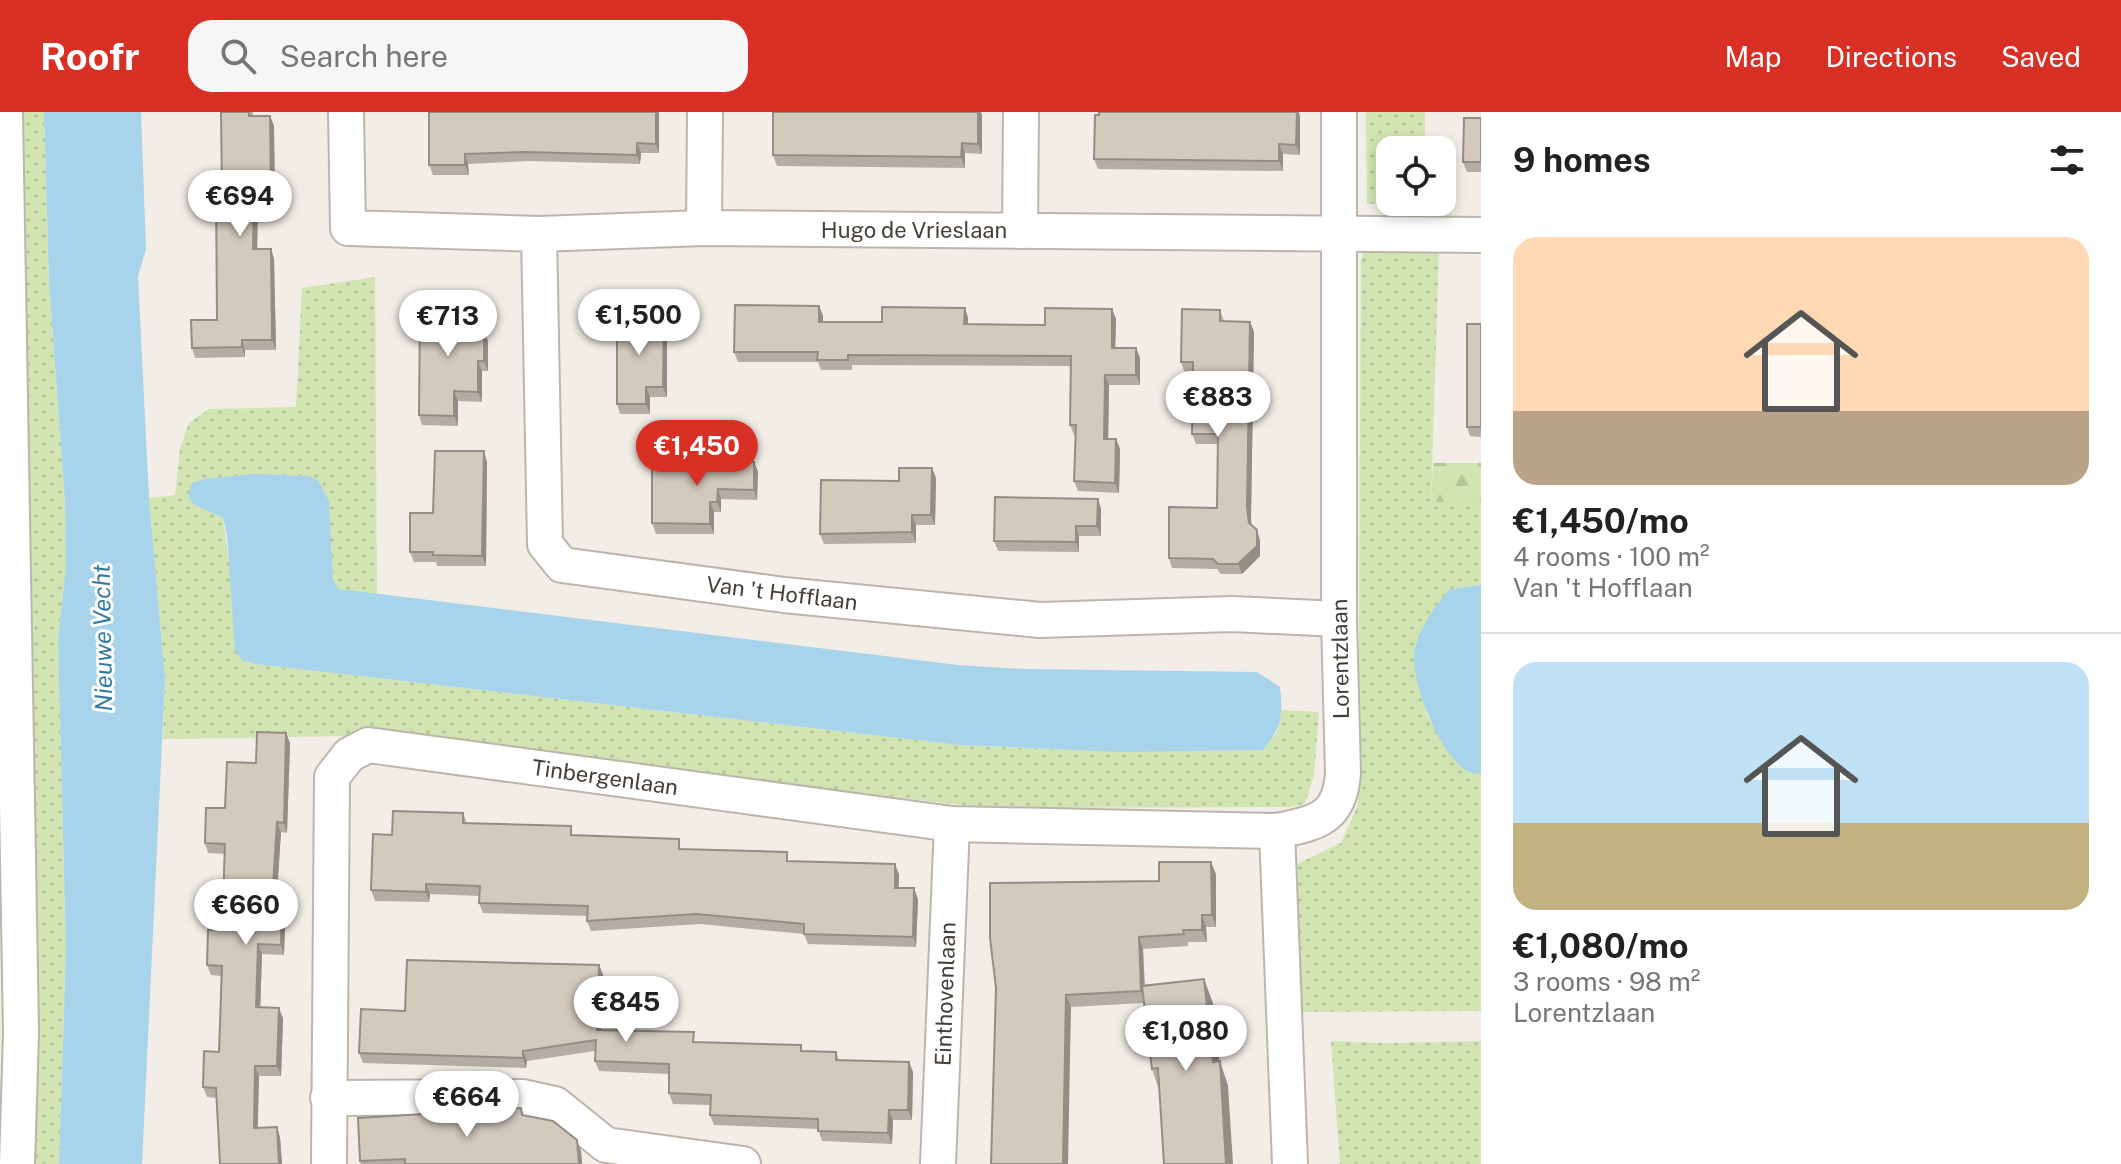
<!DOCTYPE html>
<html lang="en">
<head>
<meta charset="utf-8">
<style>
	:root { --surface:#fff; --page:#f6f6f6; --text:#222; --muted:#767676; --line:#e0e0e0; --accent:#d93025 }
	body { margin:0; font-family:"Public Sans",sans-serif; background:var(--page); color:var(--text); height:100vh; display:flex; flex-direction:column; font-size:30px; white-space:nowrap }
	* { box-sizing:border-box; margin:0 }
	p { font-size:26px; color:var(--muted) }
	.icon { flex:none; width:44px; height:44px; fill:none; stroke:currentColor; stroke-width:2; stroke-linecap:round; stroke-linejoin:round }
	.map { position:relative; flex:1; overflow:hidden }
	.side { display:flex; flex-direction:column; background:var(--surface); width:640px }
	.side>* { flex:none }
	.fabs { position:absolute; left:1376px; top:24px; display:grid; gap:16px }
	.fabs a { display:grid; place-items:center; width:80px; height:80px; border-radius:16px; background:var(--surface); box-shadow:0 4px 12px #0003; font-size:40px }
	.price { position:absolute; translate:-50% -68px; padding:0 18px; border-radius:28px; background:#fff; color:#222; font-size:26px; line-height:52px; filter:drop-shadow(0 2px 4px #0008) }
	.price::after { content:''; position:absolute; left:50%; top:48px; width:24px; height:18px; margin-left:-12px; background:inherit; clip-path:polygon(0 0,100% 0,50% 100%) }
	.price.selected { background:var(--accent); color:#fff }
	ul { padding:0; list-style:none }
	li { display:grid; align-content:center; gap:16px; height:424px; padding:0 32px }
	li+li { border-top:2px solid var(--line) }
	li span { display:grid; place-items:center; height:248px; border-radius:24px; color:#555 }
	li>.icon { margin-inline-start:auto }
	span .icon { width:144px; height:144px; fill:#fffc; stroke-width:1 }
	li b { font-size:34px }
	h2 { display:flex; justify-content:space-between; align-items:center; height:96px; padding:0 32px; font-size:34px }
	header { display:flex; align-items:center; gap:48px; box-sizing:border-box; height:112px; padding:0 40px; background:var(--accent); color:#fff }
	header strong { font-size:38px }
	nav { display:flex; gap:44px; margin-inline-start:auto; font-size:28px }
	.search { width:560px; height:72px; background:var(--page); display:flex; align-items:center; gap:20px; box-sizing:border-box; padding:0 28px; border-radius:24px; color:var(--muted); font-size:30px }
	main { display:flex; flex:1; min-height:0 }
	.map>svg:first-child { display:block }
	.grass { fill:url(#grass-dots) }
	.forest { fill:url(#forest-firs) }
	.water { fill:#a7d4eb }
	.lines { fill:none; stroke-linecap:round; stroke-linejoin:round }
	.minor-casing { stroke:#bdb5aa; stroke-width:38 }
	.minor { stroke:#fff; stroke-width:34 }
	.wall { fill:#b5ada3 }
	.shaded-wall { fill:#948d84 }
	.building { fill:#d3c9bd; stroke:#948d84; stroke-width:2 }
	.labels { text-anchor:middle; stroke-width:6; stroke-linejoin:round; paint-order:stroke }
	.street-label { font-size:22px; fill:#453e36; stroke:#fff }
	.water-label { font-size:24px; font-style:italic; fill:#357ca1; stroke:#fff }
</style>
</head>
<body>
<header>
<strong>Roofr</strong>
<div class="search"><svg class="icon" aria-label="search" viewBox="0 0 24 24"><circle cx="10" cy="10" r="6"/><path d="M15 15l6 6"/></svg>Search here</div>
<nav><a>Map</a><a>Directions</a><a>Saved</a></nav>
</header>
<main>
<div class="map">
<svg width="1481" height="1052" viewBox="0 0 1481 1052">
	<defs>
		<pattern id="grass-dots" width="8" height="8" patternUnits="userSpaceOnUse" patternTransform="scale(2)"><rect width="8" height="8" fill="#d1e4b2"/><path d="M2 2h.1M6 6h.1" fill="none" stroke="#b5c59a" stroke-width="1.8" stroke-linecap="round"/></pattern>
		<pattern id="forest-firs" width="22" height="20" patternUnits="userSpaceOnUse" patternTransform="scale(2)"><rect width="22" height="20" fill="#d1e4b2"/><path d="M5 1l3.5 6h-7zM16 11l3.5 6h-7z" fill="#b5c59a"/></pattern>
	</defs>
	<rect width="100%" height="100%" fill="#f2eee7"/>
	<g class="grass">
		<path d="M17,0H44L49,170L65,390L66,454L58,529L66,838L59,1052H28Z"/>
		<path d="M1366,0H1425V38H1390V90H1425V93L1367,92Z"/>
		<path d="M1390,137H1439L1431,390H1481V473L1450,477L1423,586L1428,606L1469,660L1481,662V899L1299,900L1297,752L1341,731L1358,693L1361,150L1363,140Z"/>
		<path d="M375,165L377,482L339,477L333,468L329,389L193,392L223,406L242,548L255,552L960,633C1061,639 1162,639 1263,638L1277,621L1282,598L1319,600L1314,663L1305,692L1289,695L986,696L689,660L352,624L163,627L165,568L149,386L175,383L180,337L189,311L209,297L296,295L302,176Z"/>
		<path d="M1331,929L1384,931L1481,929V1052H1340Z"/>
	</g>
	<path class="forest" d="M1433,351H1481V390H1431Z"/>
	<g class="water">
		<path d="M44,0H141L146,137L138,164L149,386L165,568L142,1052H59L66,838L58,529L66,454L65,390L49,170Z"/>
		<path d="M253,362L309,364L318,368L329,389L333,468L339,477L958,553L1024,557L1257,560L1280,575C1283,604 1282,616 1263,638L1121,640L960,633L255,552L242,548L235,538L227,424L223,406L193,392L188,383L192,371L206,367Z"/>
		<path d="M1481,473V662C1477,661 1472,662 1469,660C1441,647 1408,566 1415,537C1420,514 1435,495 1450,477Z"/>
	</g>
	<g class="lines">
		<g class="minor-casing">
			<g id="minor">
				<path d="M5,0L21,921L17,1052"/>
				<path d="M346,0L348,116L539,122L704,116L1481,123"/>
				<path d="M704,116L705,0"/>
				<path d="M1020,119L1021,0"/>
				<path d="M539,122L545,432L562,453L784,483L1040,508L1232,502L1339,507"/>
				<path d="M328,986L523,985L555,992L606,1033L743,1052"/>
				<path d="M329,1052L332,665L349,643L368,633L952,712L1277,719"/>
				<path d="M938,1052L952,712"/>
				<path d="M1290,1052L1277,719C1315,711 1340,708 1343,661L1339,507V0"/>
			</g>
		</g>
		<use href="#minor" class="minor"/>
	</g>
	<g class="wall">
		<path d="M221,0H253V4H270L274,14L275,89H258L257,137H271L274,147L276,238H245V245L195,246L192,236L217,208L222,77Z"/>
		<path d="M429,0H659V41H641L640,52L528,49L468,52L469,63H433L429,53Z"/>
		<path d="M773,0H981L982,42L965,41V56L777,54L773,43Z"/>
		<path d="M1300,5V43L1283,42V59L1098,57L1094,47Z"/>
		<path d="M1481,6V60H1467L1463,50Z"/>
		<path d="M819,194L823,204V210H882L965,196L968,206V212L1045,213L1112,197L1116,207L1115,236H1136L1140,246V273H1109L1108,327H1116L1120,337L1119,381L1078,379L1074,369L1076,323H1074L1070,313V254L852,253V258H821L818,250H738L734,240Z"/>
		<path d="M1220,198L1224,209L1250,210L1254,220L1251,405V414L1260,428V444L1242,462H1221L1217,457L1172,456L1169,446L1217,396L1218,332H1196L1192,322L1193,260L1184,259L1181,250Z"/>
		<path d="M664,204L667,214V285H650V302H620L617,292Z"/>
		<path d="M483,208V219L488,229V259H482V290L458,289V314L422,313L419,303Z"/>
		<path d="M1481,212V325L1470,324L1467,315Z"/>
		<path d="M487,350L486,454H437L436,450H414L410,440L433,401Z"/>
		<path d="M744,350H754L758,360L757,388L721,387V400H714V422H656L652,411L669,357Z"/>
		<path d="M932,356L936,366L935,413H916V431L824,432L820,422L899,369Z"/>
		<path d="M1098,387L1101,397V424H1079V440L998,439L994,429Z"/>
		<path d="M286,621L290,631L287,721L281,720L277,774H282L286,784L284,843L262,842L260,895L283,906L281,964H259L258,1016L280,1025L282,1052H220L217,986L207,985L203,975L219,940L221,864L211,863L207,853L222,818L225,742L208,741L205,731L225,696L256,651Z"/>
		<path d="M463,701L467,711L899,762V776L918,787L916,835L808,832L804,822L700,812L591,819L587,809V804L483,801L479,791L480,784L430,782L429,790L375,789L371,778L392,723Z"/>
		<path d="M1216,762V815H1206L1207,830H1188V834L1143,837L1145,874L1213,891L1219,949L1228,974L1159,978L1152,957L1144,891L1071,895L996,876L1159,769Z"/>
		<path d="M599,853L603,863L601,918L697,931L804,939L836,940L839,948L913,960L912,1008H893L892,1032L822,1029L818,1017L714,1013L710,1003V993L673,992L669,981V962L599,959L595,949V939L527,949L526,956L363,951L359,941L405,899Z"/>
		<path d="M521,996L524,1003L581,1039L582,1052H361L360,1049Z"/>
	</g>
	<g class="shaded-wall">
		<path d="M656,0H659V41L656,32Z"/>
		<path d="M978,0H981L982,3V42L978,32Z"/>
		<path d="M1297,0H1299L1300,5V43L1296,33Z"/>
		<path d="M270,4L274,14L275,89L271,79Z"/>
		<path d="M637,31L641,41L640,52L637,43Z"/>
		<path d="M962,31L965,41V56L961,45Z"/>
		<path d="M1279,32L1283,42V59L1279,49Z"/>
		<path d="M465,42L468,52L469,63L465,53Z"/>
		<path d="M254,79L258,89L257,147L253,137Z"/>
		<path d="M271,137L274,147L276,238L272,228Z"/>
		<path d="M819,194L823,204V220L819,210Z"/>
		<path d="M965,196L968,206V222L964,212Z"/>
		<path d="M1112,197L1116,207L1115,246L1112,236Z"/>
		<path d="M479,198L483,208L482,229L479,219Z"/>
		<path d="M664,204L667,214V285L663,275Z"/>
		<path d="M1250,210L1254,220L1251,405L1252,421L1249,411L1247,395Z"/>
		<path d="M484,219L488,229V259L484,249Z"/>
		<path d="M242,228L245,238V245L242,235Z"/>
		<path d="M1136,236L1140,246V273L1136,263Z"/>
		<path d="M478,249L482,259V290L478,280Z"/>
		<path d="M1105,263L1109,273L1108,337L1104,327Z"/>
		<path d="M646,275L650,285V302L646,292Z"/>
		<path d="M454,279L458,289V314L454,304Z"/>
		<path d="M1116,327L1120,337L1119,381L1115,371Z"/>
		<path d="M484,339L487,350L486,454L482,444Z"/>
		<path d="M754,350L758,360L757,388L754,378Z"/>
		<path d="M932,356L936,366L935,413L931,403Z"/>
		<path d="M718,377L721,387V400L717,390Z"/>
		<path d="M1098,387L1101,397V424L1097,414Z"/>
		<path d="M710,390L714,400V422L710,412Z"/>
		<path d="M912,403L916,413V431L912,420Z"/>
		<path d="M1076,414L1079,424V440L1076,430Z"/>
		<path d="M1257,418L1260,428V444L1242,462L1238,452Z"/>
		<path d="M286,621L290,631L287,721L284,711Z"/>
		<path d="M277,710L281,720L277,784L273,774Z"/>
		<path d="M1211,750L1216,762V815L1212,803Z"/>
		<path d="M895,752L899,762L898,786L895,776Z"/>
		<path d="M426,772L430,782L429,790L426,780Z"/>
		<path d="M282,774L286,784L284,843L281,833Z"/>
		<path d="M914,776L918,787L916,835L913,825Z"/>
		<path d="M1202,803L1206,815L1207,830L1202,818Z"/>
		<path d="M1139,825L1143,837L1145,891L1141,879Z"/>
		<path d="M258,832L262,842L260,905L256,895Z"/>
		<path d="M599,853L603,863L601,928L597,918Z"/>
		<path d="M1204,867L1213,891L1220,956V949L1228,974L1233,1052H1226Z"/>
		<path d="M1066,883L1071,895L1068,1052H1063Z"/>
		<path d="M279,896L283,906L281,964L277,954Z"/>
		<path d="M523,939L527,949L526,956L523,946Z"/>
		<path d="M909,950L913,960L912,1008L908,998Z"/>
		<path d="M255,954L259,964L257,1026L254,1016Z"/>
		<path d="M889,998L893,1008L892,1032L888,1021Z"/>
		<path d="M277,1015L280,1025L282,1052H279Z"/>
		<path d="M577,1028L581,1039L582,1052H579Z"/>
	</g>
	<g class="building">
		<path d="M221,0H249V4H270L271,79H254L253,137H271L272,228H242V235L192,236L191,208H217L216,77H222Z"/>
		<path d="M429,0H656V32L637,31V43L524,40L465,42V53H429Z"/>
		<path d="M773,0H978V32L962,31L961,45L773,43Z"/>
		<path d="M1099,0H1297L1296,33L1279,32V49L1094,47L1095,3H1099Z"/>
		<path d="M1464,6H1481V50H1463Z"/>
		<path d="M735,193L819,194V210H882V195L965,196L964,212L1045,213V196L1112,197V236H1136V263H1105L1104,327H1116L1115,371L1074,369L1076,313H1070L1071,244L848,243V248H817L818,240H734Z"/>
		<path d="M420,196L479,198V219H484V249H478V280L454,279V304L419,303Z"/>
		<path d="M1182,197L1220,198V209L1250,210L1247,395L1249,411L1257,418V434L1238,452H1218L1213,447L1169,446V395L1217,396L1218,322H1192L1193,250H1181Z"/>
		<path d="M617,203L664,204L663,275H646V292H617Z"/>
		<rect x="1467" y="212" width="14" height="103"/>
		<path d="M435,339H484L482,444L433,443V440H410V401H433Z"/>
		<path d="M710,342H741V350H754V378L718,377L717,390H710V412L652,411V356L669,357V351H710Z"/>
		<path d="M899,356H932L931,403H912V420L820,422L821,368L899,369Z"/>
		<path d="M995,385L1098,387L1097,414H1076V430L994,429Z"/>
		<path d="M257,620L286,621L284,711L277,710L273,774H282L281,833L258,832L256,895L279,896L277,954H255L254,1016L277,1015L279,1052H220L216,976L203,975L204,939L219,940L222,854L207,853L208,818H222L225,732L205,731L206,696H225L227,650L256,651Z"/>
		<path d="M393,699L463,701V711L571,714V723L679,727V737L787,740V749L895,752V776H914L913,825L804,822V812L696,802L587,809L588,794L479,791L480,774L426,772V780L371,778L373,722L392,723Z"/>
		<path d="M1159,750H1211L1212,803H1202V818H1183L1184,822L1139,825L1141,879L1066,883L1063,1052H991L996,876L990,826V771L1159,769Z"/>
		<path d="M407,848L599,853L597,918L694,920L693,930L801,933V939L836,940V948L909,950L908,998H889L888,1021L818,1019V1007L710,1003L711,983L669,981V952L595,949L596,928L523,939V946L359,941L361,897L405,899Z"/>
		<path d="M1204,867L1213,950L1220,949L1226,1052H1164L1158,956L1152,957L1142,874Z"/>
		<path d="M521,996L522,1003L553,1009L577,1028L579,1052H405V1047L360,1049L358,1006Z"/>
	</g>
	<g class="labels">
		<g class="street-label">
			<text x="914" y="126">Hugo de Vrieslaan</text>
			<text transform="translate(782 481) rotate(7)" y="8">Van 't Hofflaan</text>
			<text transform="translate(1340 547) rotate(-91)" y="8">Lorentzlaan</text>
			<text transform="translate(605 665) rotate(8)" y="8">Tinbergenlaan</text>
			<text transform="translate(945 882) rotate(-88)" y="8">Einthovenlaan</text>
		</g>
		<g class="water-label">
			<text transform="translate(103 526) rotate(-91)" y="8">Nieuwe Vecht</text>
		</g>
	</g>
</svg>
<div class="fabs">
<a><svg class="icon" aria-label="locate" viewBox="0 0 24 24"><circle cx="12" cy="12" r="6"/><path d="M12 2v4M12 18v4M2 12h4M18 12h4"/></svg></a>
</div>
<b class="price" style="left:240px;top:126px">€694</b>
<b class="price" style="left:639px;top:245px">€1,500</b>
<b class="price" style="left:448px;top:246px">€713</b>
<b class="price" style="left:1218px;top:327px">€883</b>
<b class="price selected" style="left:697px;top:376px">€1,450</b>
<b class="price" style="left:246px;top:835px">€660</b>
<b class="price" style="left:626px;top:932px">€845</b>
<b class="price" style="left:1186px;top:961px">€1,080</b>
<b class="price" style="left:467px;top:1027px">€664</b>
</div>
<section class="side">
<h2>9 homes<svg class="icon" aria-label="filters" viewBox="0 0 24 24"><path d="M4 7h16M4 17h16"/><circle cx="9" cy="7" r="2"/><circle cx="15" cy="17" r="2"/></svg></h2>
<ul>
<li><span style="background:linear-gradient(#ffd9b3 70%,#b9a48a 0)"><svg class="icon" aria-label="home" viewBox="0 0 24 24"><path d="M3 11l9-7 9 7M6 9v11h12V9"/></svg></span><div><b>€1,450/mo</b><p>4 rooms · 100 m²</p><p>Van 't Hofflaan</p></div></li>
<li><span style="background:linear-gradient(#bfe0f5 65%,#c2b280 0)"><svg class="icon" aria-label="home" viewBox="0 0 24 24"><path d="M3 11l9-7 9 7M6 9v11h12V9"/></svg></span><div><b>€1,080/mo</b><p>3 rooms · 98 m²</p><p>Lorentzlaan</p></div></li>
</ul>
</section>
</main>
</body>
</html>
